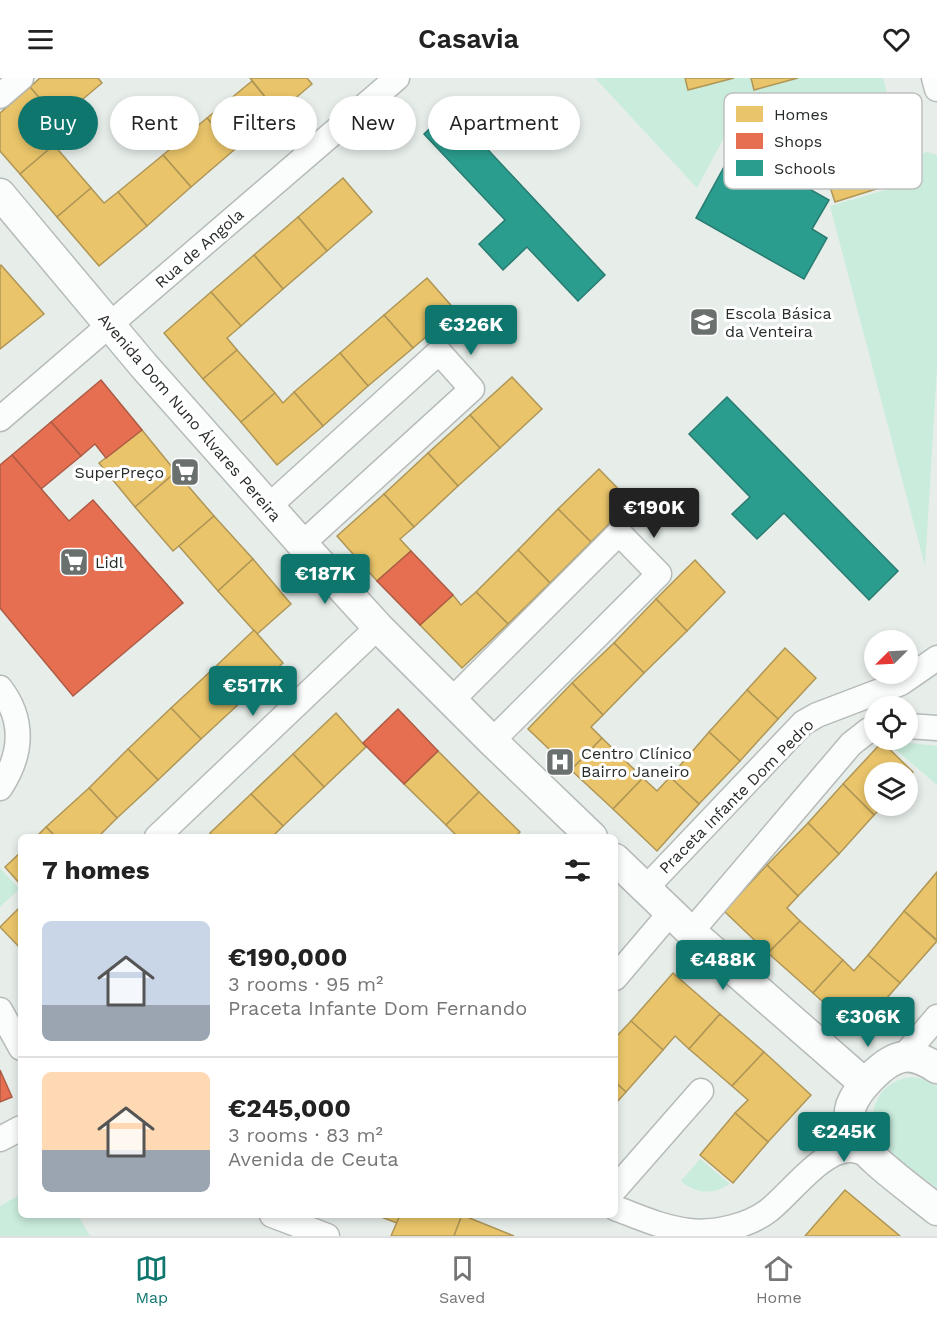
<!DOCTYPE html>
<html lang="en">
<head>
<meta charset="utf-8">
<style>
	:root { --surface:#fff; --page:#f6f6f6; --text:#222; --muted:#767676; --line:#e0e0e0; --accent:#0f766e }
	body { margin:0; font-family:"Work Sans",sans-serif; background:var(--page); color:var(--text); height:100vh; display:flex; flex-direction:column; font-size:22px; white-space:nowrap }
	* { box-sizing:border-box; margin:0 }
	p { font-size:20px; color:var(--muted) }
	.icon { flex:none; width:33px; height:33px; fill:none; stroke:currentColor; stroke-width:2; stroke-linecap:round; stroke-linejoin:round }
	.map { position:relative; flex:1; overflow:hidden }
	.sheet { position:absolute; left:18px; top:756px; width:600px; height:384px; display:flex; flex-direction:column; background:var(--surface); border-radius:9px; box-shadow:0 3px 9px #0003 }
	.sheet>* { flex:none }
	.guide { position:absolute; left:18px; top:18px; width:600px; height:54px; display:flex; gap:12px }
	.needle { width:39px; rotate:246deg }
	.buttons { position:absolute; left:864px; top:552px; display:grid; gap:12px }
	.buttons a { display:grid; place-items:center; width:54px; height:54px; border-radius:50%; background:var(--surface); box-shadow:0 3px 9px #0003; font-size:30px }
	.price { position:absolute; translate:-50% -51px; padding:0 14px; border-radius:6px; background:var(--accent); color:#fff; font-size:20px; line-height:39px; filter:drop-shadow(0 2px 3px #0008) }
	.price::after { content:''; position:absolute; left:50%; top:36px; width:18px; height:14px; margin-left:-9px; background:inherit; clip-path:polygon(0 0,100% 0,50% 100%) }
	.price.active { background:#222; color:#fff }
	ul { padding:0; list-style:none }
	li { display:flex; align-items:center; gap:18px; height:150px; padding:0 24px }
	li+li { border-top:2px solid var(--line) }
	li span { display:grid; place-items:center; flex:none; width:168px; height:120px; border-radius:9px; color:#555 }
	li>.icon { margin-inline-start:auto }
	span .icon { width:72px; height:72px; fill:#fffc; stroke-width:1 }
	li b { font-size:26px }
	h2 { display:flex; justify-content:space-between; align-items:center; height:72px; padding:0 24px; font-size:26px }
	.tag { padding:0 21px; border-radius:27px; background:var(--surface); box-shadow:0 3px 9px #0003; font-size:21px; line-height:54px }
	.tag.active { background:var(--accent); color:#fff }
	header { display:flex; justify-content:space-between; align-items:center; height:78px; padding:0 24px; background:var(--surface); font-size:27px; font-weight:600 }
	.menu { display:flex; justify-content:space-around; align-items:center; height:84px; border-top:2px solid var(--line); background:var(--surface); font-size:16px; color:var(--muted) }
	.menu a { display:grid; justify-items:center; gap:3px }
	.menu .active { color:var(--accent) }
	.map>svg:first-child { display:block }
	.green { fill:#c9ecdc }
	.homes { fill:#e9c46a; stroke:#af9656; stroke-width:1.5 }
	.shops { fill:#e76f51; stroke:#ad5b45; stroke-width:1.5 }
	.schools { fill:#2a9d8f; stroke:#297b70; stroke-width:1.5 }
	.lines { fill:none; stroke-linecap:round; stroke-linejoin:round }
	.minor-casing { stroke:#b6bbb8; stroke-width:27 }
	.tertiary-casing { stroke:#b6bbb8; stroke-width:33 }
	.minor { stroke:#fbfcfc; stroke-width:24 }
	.tertiary { stroke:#fbfcfc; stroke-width:30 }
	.labels { text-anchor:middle; stroke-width:6; stroke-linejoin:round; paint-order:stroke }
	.street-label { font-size:16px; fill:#272c29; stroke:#fff }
	.poi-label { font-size:16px; fill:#272c29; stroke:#fff; text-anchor:start }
	.key { fill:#fff; stroke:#bec0bf; stroke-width:1.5 }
	.key-label { font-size:16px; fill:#272c29 }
</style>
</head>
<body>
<header><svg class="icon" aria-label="menu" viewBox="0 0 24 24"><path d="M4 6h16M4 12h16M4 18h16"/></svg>Casavia<svg class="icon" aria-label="heart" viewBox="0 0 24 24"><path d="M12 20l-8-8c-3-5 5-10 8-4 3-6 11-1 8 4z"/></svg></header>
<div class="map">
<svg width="937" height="1158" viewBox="0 0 937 1158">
	<rect width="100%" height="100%" fill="#e7eeea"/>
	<g class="green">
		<path d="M595,0H883L887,14L735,39L697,110Z"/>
		<path d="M927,74L937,77V290L925,488L830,128L913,104L908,79Z"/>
		<path d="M901,664L937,668V707L895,671Z"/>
		<path d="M0,790L19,811L0,829Z"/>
		<path d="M912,999L923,1001L937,1008V1110C912,1090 857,1059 878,1020C885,1007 897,1001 912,999Z"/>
		<path d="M700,1081L730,1106C713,1117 696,1116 681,1103Z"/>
		<path d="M21,1116V1137H78L90,1158H0V1128Z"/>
	</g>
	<g class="homes">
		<path d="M40,0H98L102,5L58,42L30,9Z"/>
		<path d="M250,0H307L312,6L278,35Z"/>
		<path d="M685,0H734L688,12Z"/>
		<path d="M751,0H798L754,12Z"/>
		<path d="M252,3L278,35L234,72L207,40Z"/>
		<path d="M30,9L58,42L43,55L54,67L20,96L0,73V35Z"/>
		<path d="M890,20L908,101L835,124L820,79L796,87L754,59L749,44Z"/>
		<path d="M207,40L234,72L191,109L163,77Z"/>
		<path d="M54,67L91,110L57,139L20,96Z"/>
		<path d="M163,77L191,109L147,148L118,114Z"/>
		<path d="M343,100L372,134L327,173L298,139Z"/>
		<path d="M91,110L104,125L118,114L147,148L99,188L57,139Z"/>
		<path d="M298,139L327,173L283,211L254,177Z"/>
		<path d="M254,177L283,211L241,248L211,214Z"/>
		<path d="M1,187L44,236L0,271V188Z"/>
		<path d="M427,200L456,233L413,270L384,237Z"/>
		<path d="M211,214L241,248L227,260L237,272L203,301L164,255Z"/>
		<path d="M384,237L413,270L368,308L340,275Z"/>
		<path d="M237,272L275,315L241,344L203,301Z"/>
		<path d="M340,275L368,308L323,348L294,314Z"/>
		<path d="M512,299L542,331L500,370L470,337Z"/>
		<path d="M294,314L323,348L277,387L241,344L275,315L283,325Z"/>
		<path d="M470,337L500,370L458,408L428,375Z"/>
		<path d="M142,352L176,394L135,429L99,385Z"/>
		<path d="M428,375L458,408L414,449L384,416Z"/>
		<path d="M599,391L631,424L591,464L558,431Z"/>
		<path d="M176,394L214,438L173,473L135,429Z"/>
		<path d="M384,416L414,449L400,461L411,473L377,503L337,458Z"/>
		<path d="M558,431L591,464L550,505L518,472Z"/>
		<path d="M214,438L253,481L218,513L179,468Z"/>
		<path d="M518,472L550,505L508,546L476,514Z"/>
		<path d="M253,481L291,526L257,556L218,513Z"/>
		<path d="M695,482L725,514L687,553L656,521Z"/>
		<path d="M476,514L508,546L462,590L420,547L453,517L461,527Z"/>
		<path d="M656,521L687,553L644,595L614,565Z"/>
		<path d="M254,552L283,585L242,623L213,591Z"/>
		<path d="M614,565L644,595L603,637L572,605Z"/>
		<path d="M785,570L816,600L778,641L747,612Z"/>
		<path d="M213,591L242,623L201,661L171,630Z"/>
		<path d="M572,605L603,637L591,649L602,660L571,692L528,651Z"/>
		<path d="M747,612L778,641L740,683L709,654Z"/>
		<path d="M171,630L201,661L158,702L128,671Z"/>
		<path d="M336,635L366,669L324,709L293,676Z"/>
		<path d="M709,654L740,683L699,726L670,699Z"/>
		<path d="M602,660L643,700L613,731L571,692Z"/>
		<path d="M882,664L913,694L908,701V694H874V728H883L874,737L843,706Z"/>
		<path d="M128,671L158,702L117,740L89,710Z"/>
		<path d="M438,673L479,714L446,747L404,706Z"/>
		<path d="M293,676L324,709L283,748L251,716Z"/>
		<path d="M670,699L699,726L657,773L613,731L643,700L657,713Z"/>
		<path d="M843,706L874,737L839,776L808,745Z"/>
		<path d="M89,710L117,740L98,759H56L46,749Z"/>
		<path d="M479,714L520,754L515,759H458L446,747Z"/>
		<path d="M251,716L283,748L272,759H214L210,755Z"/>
		<path d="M808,745L839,776L798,818L767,787Z"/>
		<path d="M46,749L56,759H36Z"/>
		<path d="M21,774V807L5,789Z"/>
		<path d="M767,787L798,818L787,830L800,843L768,875L724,833Z"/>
		<path d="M937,794V862L904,833Z"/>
		<path d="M21,828V871L0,849Z"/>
		<path d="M904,833L937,863L900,905L868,877Z"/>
		<path d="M800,843L843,882L813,915L768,875Z"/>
		<path d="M868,877L900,905L857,954L813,915L843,882L854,893Z"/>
		<path d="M673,895L720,936L689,971L675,958L663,972L631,943Z"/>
		<path d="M720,936L764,974L732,1008L689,971Z"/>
		<path d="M631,943L663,972L626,1014L615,1004V960Z"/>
		<path d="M764,974L811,1017L768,1064L735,1035L748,1022L732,1008Z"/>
		<path d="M615,1004L626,1014L615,1026Z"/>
		<path d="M735,1035L768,1064L733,1105L700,1077Z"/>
		<path d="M845,1112L900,1158H805Z"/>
		<path d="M376,1137H400L397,1145Z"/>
		<path d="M400,1137H462L454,1158H391Z"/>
		<path d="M462,1137L514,1158H454Z"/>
	</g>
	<g class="shops">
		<path d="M101,302L142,352L106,380L95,366L81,378L51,344Z"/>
		<path d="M51,344L81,378L41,411L12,377Z"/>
		<path d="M12,377L69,443L93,422L183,525L73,618L0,530V387Z"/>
		<path d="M411,473L453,517L420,547L377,503Z"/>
		<path d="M398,631L438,673L404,706L363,665Z"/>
		<path d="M0,992L12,1019L0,1024Z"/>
	</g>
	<g class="schools">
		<path d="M450,31L605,197L578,223L527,169L503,192L479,166L505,142L424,56Z"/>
		<path d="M735,69L829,122L812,151L827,160L804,201L696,140Z"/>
		<path d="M727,319L898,493L869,522L784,435L757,461L732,436L750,419L689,356Z"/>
	</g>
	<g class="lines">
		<g class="minor-casing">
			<g id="minor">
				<path d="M934,0L937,11"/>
				<path d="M0,18L21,0"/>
				<path d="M0,341L397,0"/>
				<path d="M268,429L439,274L472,311L302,466"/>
				<path d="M0,610C25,642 22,677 0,710"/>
				<path d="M451,623L619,455L659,496L492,663"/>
				<path d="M908,648L937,650"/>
				<path d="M157,759L378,549"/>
				<path d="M646,810L803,645L817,637L901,605L937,580"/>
				<path d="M691,854L851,666L869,652L874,651"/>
				<path d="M615,900L671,834"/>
				<path d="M0,932L21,970"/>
				<path d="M903,979L937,939"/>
				<path d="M0,1061L21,1050"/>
				<path d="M615,1111L701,1013"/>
				<path d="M615,1130C639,1139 663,1150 689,1153C714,1156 748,1148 768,1133C789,1117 823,1070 851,1072C857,1072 863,1075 869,1076"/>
				<path d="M272,1137L327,1158"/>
			</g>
		</g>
		<g class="tertiary-casing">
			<g id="tertiary">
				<path d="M0,116L144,288L302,466L378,549L492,663L592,759"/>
				<path d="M615,781L691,854L865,1006"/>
				<path d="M937,990C928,984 914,977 903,979C884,982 857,1011 851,1028C849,1034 849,1045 851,1051C857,1074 917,1115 937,1132"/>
			</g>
		</g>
		<use href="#minor" class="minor"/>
		<use href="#tertiary" class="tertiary"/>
	</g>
	<defs>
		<g id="school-square" transform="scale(1.5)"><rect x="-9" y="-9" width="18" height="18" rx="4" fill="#6a706d" stroke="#fff"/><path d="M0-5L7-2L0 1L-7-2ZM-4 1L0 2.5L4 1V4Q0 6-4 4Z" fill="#fff"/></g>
		<g id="supermarket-square" transform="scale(1.5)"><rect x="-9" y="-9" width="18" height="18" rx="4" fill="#6a706d" stroke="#fff"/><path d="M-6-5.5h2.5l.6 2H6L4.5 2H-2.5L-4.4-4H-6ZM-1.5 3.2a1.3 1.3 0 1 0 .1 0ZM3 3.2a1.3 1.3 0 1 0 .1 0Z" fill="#fff"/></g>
		<g id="hospital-square" transform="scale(1.5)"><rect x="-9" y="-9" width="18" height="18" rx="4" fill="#6a706d" stroke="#fff"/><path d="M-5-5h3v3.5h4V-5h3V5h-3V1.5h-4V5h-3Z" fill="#fff"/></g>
	</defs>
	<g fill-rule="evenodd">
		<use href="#school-square" x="704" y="244"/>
		<use href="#supermarket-square" x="185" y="394"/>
		<use href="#supermarket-square" x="74" y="484"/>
		<use href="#hospital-square" x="560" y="684"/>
	</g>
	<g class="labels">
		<g class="street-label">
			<text transform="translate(199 170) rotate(-41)" y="6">Rua de Angola</text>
			<text transform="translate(190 339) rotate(49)" y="6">Avenida Dom Nuno Álvares Pereira</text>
			<text transform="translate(736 718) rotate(-45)" y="6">Praceta Infante Dom Pedro</text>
		</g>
		<g class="poi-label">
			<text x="725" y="241">Escola Básica<tspan x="725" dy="18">da Venteira</tspan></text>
			<text x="164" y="400" text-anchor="end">SuperPreço</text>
			<text x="95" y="490">Lidl</text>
			<text x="581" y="681">Centro Clínico<tspan x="581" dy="18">Bairro Janeiro</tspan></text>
		</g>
	</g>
	<rect x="724" y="15" width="198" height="96" rx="9" class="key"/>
	<rect x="736" y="28" width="27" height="16" fill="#e9c46a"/>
	<rect x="736" y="55" width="27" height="16" fill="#e76f51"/>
	<rect x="736" y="82" width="27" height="16" fill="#2a9d8f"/>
	<g class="key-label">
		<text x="774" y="42">Homes</text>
		<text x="774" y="69">Shops</text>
		<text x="774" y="96">Schools</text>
	</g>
</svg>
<div class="buttons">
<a><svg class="needle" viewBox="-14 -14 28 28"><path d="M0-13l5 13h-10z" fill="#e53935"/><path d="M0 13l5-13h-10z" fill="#767676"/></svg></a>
<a><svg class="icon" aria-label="locate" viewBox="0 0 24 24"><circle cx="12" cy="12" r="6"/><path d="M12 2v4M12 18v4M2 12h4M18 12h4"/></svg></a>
<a><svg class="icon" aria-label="layers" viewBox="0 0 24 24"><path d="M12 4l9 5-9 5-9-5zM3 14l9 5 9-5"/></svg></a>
</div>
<b class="price" style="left:471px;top:278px">€326K</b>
<b class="price active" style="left:654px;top:461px">€190K</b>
<b class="price" style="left:325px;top:527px">€187K</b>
<b class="price" style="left:253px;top:639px">€517K</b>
<b class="price" style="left:723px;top:913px">€488K</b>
<b class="price" style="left:868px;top:970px">€306K</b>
<b class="price" style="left:844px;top:1085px">€245K</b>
<div class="guide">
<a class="tag active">Buy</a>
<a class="tag">Rent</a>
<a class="tag">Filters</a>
<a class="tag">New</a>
<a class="tag">Apartment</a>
</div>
<section class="sheet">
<h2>7 homes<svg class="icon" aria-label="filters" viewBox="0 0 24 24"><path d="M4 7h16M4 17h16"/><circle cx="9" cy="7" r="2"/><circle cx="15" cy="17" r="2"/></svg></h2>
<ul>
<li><span style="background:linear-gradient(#c9d6e8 70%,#9aa5b1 0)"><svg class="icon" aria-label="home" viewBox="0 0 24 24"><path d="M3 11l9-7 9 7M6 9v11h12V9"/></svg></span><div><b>€190,000</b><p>3 rooms · 95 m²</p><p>Praceta Infante Dom Fernando</p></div></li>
<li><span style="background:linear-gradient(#ffd9b3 65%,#9aa5b1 0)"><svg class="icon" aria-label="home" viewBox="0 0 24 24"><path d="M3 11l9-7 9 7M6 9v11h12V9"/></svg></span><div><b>€245,000</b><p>3 rooms · 83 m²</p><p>Avenida de Ceuta</p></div></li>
</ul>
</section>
</div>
<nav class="menu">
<a class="active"><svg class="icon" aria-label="map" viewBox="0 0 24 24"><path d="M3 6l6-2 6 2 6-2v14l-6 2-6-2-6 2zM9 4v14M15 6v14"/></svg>Map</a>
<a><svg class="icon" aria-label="saved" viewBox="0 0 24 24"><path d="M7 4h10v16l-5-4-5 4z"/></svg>Saved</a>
<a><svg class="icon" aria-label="home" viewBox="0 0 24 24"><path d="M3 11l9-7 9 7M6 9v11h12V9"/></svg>Home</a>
</nav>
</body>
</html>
